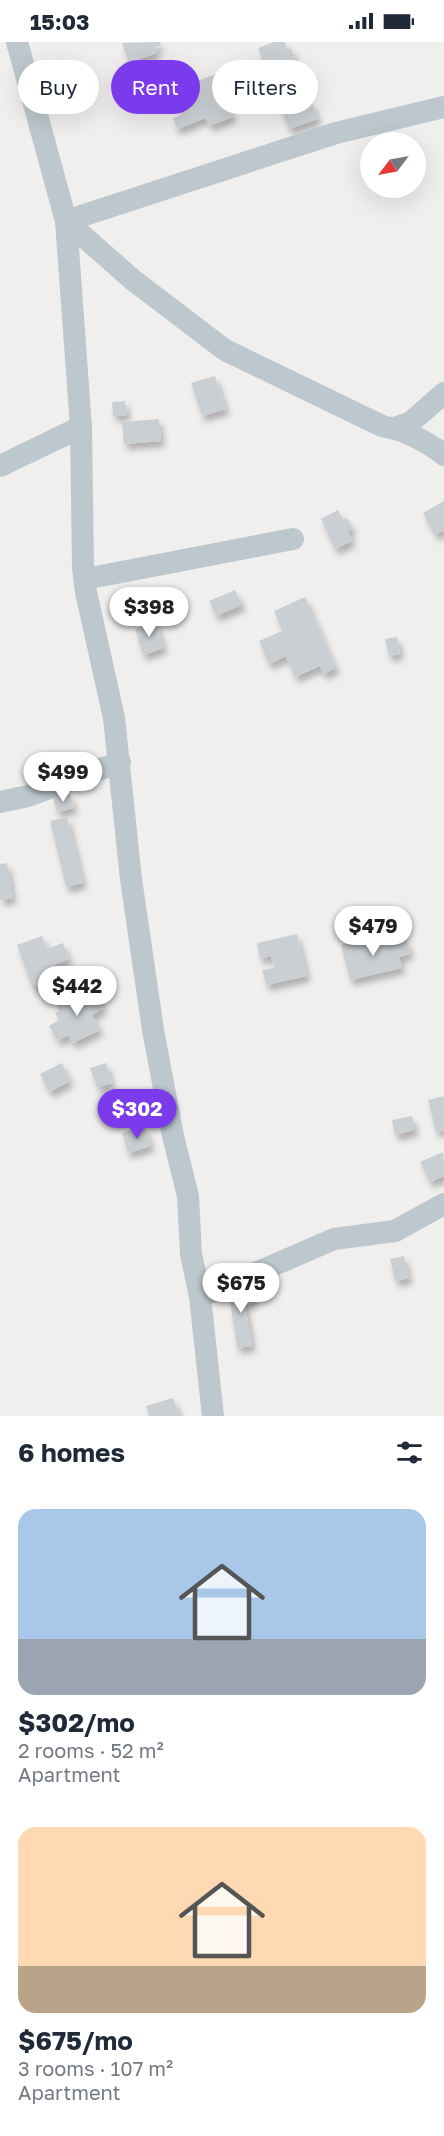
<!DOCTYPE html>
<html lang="en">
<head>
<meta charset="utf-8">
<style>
	:root { --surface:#fff; --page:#f6f6f7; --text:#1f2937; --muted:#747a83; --accent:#7c3aed }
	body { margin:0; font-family:"Golos Text",sans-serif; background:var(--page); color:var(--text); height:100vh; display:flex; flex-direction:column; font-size:22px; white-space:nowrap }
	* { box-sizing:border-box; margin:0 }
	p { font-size:20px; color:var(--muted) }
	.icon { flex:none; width:33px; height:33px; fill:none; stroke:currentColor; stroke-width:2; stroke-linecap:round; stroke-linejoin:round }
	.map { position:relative; height:1374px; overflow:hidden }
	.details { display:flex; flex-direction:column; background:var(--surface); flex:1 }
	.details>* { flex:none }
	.guide { position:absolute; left:18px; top:18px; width:408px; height:54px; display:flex; gap:12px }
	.needle { width:39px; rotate:238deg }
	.buttons { position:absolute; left:360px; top:90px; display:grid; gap:12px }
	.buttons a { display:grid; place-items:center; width:66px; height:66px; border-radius:50%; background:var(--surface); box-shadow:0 6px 24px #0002; font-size:30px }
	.price { position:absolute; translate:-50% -51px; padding:0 14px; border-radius:21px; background:#fff; color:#222; font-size:20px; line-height:39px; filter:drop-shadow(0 2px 3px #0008) }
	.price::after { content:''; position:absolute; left:50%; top:36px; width:18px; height:14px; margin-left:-9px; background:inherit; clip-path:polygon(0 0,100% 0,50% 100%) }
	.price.active { background:var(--accent); color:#fff }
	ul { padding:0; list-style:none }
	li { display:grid; align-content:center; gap:12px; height:318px; padding:0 18px }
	li span { display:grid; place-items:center; height:186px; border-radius:18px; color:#555 }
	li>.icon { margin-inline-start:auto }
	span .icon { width:108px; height:108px; fill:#fffc; stroke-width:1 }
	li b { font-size:26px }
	h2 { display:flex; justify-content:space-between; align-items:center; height:72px; padding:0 18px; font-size:26px }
	.tag { padding:0 21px; border-radius:27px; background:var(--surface); box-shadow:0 6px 24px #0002; font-size:21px; line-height:54px }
	.tag.active { background:var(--accent); color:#fff }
	.status { display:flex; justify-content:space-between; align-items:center; height:42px; padding:0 30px; background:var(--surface); direction:ltr }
	.status svg { height:16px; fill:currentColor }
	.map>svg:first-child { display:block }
	.building { fill:#cacfd3; filter:url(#shadow) }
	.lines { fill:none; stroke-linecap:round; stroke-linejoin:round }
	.minor { stroke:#bcc8cd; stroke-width:22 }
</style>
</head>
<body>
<div class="status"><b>15:03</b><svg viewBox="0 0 49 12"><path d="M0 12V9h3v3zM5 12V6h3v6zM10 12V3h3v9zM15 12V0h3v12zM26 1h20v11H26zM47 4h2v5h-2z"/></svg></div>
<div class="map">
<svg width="444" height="1374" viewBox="0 0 444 1374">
	<defs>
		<filter id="shadow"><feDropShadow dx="3.5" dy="6" stdDeviation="3" flood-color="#0004"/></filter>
	</defs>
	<rect width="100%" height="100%" fill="#f1eeee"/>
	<g class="building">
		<path d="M160,0L161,3L155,5L157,11L129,21L122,1Z"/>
		<path d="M274,0H285L287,8L291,6L297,22L293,23L298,35L302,34L308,49L304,51L308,62L312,61L318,77L289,87L258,6Z"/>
		<path d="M217,32L233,75L209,84L206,76L177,87L173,76L181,73L177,61L188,57L186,53L196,49L193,40Z"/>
		<path d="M215,334L226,367L202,374L191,341Z"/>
		<path d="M125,359L127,373L113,374L112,360Z"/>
		<path d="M159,377L161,399L124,402L122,380Z"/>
		<path d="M444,459V488L435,493L423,471Z"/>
		<path d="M338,468L343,478L347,476L353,487L348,489L352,499L335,507L321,477Z"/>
		<path d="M235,548L242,563L216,574L209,559Z"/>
		<path d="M305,555L336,626L323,632L320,624L295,635L286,614L269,622L259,599L282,589L274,569Z"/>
		<path d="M156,580L164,606L143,613L135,587Z"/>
		<path d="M397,595L400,612L389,614L385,597Z"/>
		<path d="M70,752L74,766L57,770L53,756Z"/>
		<path d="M67,775L83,841L66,845L50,779Z"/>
		<path d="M7,821L13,856L0,858V822Z"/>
		<path d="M297,892L307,934L266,943L262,928L274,926L271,914L260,917L257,901Z"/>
		<path d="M42,894L47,907L63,901L69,917L53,923L56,933L47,936L48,939L32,945L17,903Z"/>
		<path d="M406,896L410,912L399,915L402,926L350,938L341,903L368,897L370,905Z"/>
		<path d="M94,948L104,966L92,973L100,988L73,1001L68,993L58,999L49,984L59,978L55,971L60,969L56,962L75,951L79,957Z"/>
		<path d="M62,1021L70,1039L49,1050L40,1032Z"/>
		<path d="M106,1021L112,1041L97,1046L90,1026Z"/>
		<path d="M444,1054V1088L436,1090L428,1058Z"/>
		<path d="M412,1074L415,1088L395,1093L392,1078Z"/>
		<path d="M145,1084L151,1104L128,1111L122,1091Z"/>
		<path d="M443,1110L444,1134L430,1140L420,1120Z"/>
		<path d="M404,1214L409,1236L395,1239L390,1217Z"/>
		<path d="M251,1243L254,1261L245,1263L252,1304L237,1306L228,1246Z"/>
		<path d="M173,1356L179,1374H149L146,1364Z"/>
	</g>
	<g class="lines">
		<g class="minor">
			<path d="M17,0L66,179L81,385L83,526L86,550L114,676L131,837L153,988L173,1094L188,1154L191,1212L200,1255L213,1374"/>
			<path d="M66,179L133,238L225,308L382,384C404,388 427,399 444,413"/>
			<path d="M66,179L336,91L444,65"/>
			<path d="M394,386L411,380L444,351"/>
			<path d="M0,424L81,385"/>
			<path d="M85,537L293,497"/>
			<path d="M0,760L28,754L120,720"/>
			<path d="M200,1255L334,1197L395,1189L444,1162"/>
		</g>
	</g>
</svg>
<div class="buttons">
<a><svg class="needle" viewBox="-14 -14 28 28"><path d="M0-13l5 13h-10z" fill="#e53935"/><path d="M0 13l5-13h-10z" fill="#747a83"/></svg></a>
</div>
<b class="price" style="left:149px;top:596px">$398</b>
<b class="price" style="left:63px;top:761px">$499</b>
<b class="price" style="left:373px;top:915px">$479</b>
<b class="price" style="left:77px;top:975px">$442</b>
<b class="price active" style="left:137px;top:1098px">$302</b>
<b class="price" style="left:241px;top:1272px">$675</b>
<div class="guide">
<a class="tag">Buy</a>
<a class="tag active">Rent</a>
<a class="tag">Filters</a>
</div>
</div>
<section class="details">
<h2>6 homes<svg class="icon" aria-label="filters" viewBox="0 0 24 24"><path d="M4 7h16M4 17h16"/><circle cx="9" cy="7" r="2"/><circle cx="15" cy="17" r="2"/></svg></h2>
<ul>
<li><span style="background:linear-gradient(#a9c7e8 70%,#9aa5b1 0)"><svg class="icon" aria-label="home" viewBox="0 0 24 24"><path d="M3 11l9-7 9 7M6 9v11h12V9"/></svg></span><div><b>$302/mo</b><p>2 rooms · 52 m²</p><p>Apartment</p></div></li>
<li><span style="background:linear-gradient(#ffd9b3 75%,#b9a48a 0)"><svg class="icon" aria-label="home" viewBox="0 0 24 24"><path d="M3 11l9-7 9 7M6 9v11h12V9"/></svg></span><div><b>$675/mo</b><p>3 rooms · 107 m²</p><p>Apartment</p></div></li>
</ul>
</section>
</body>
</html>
